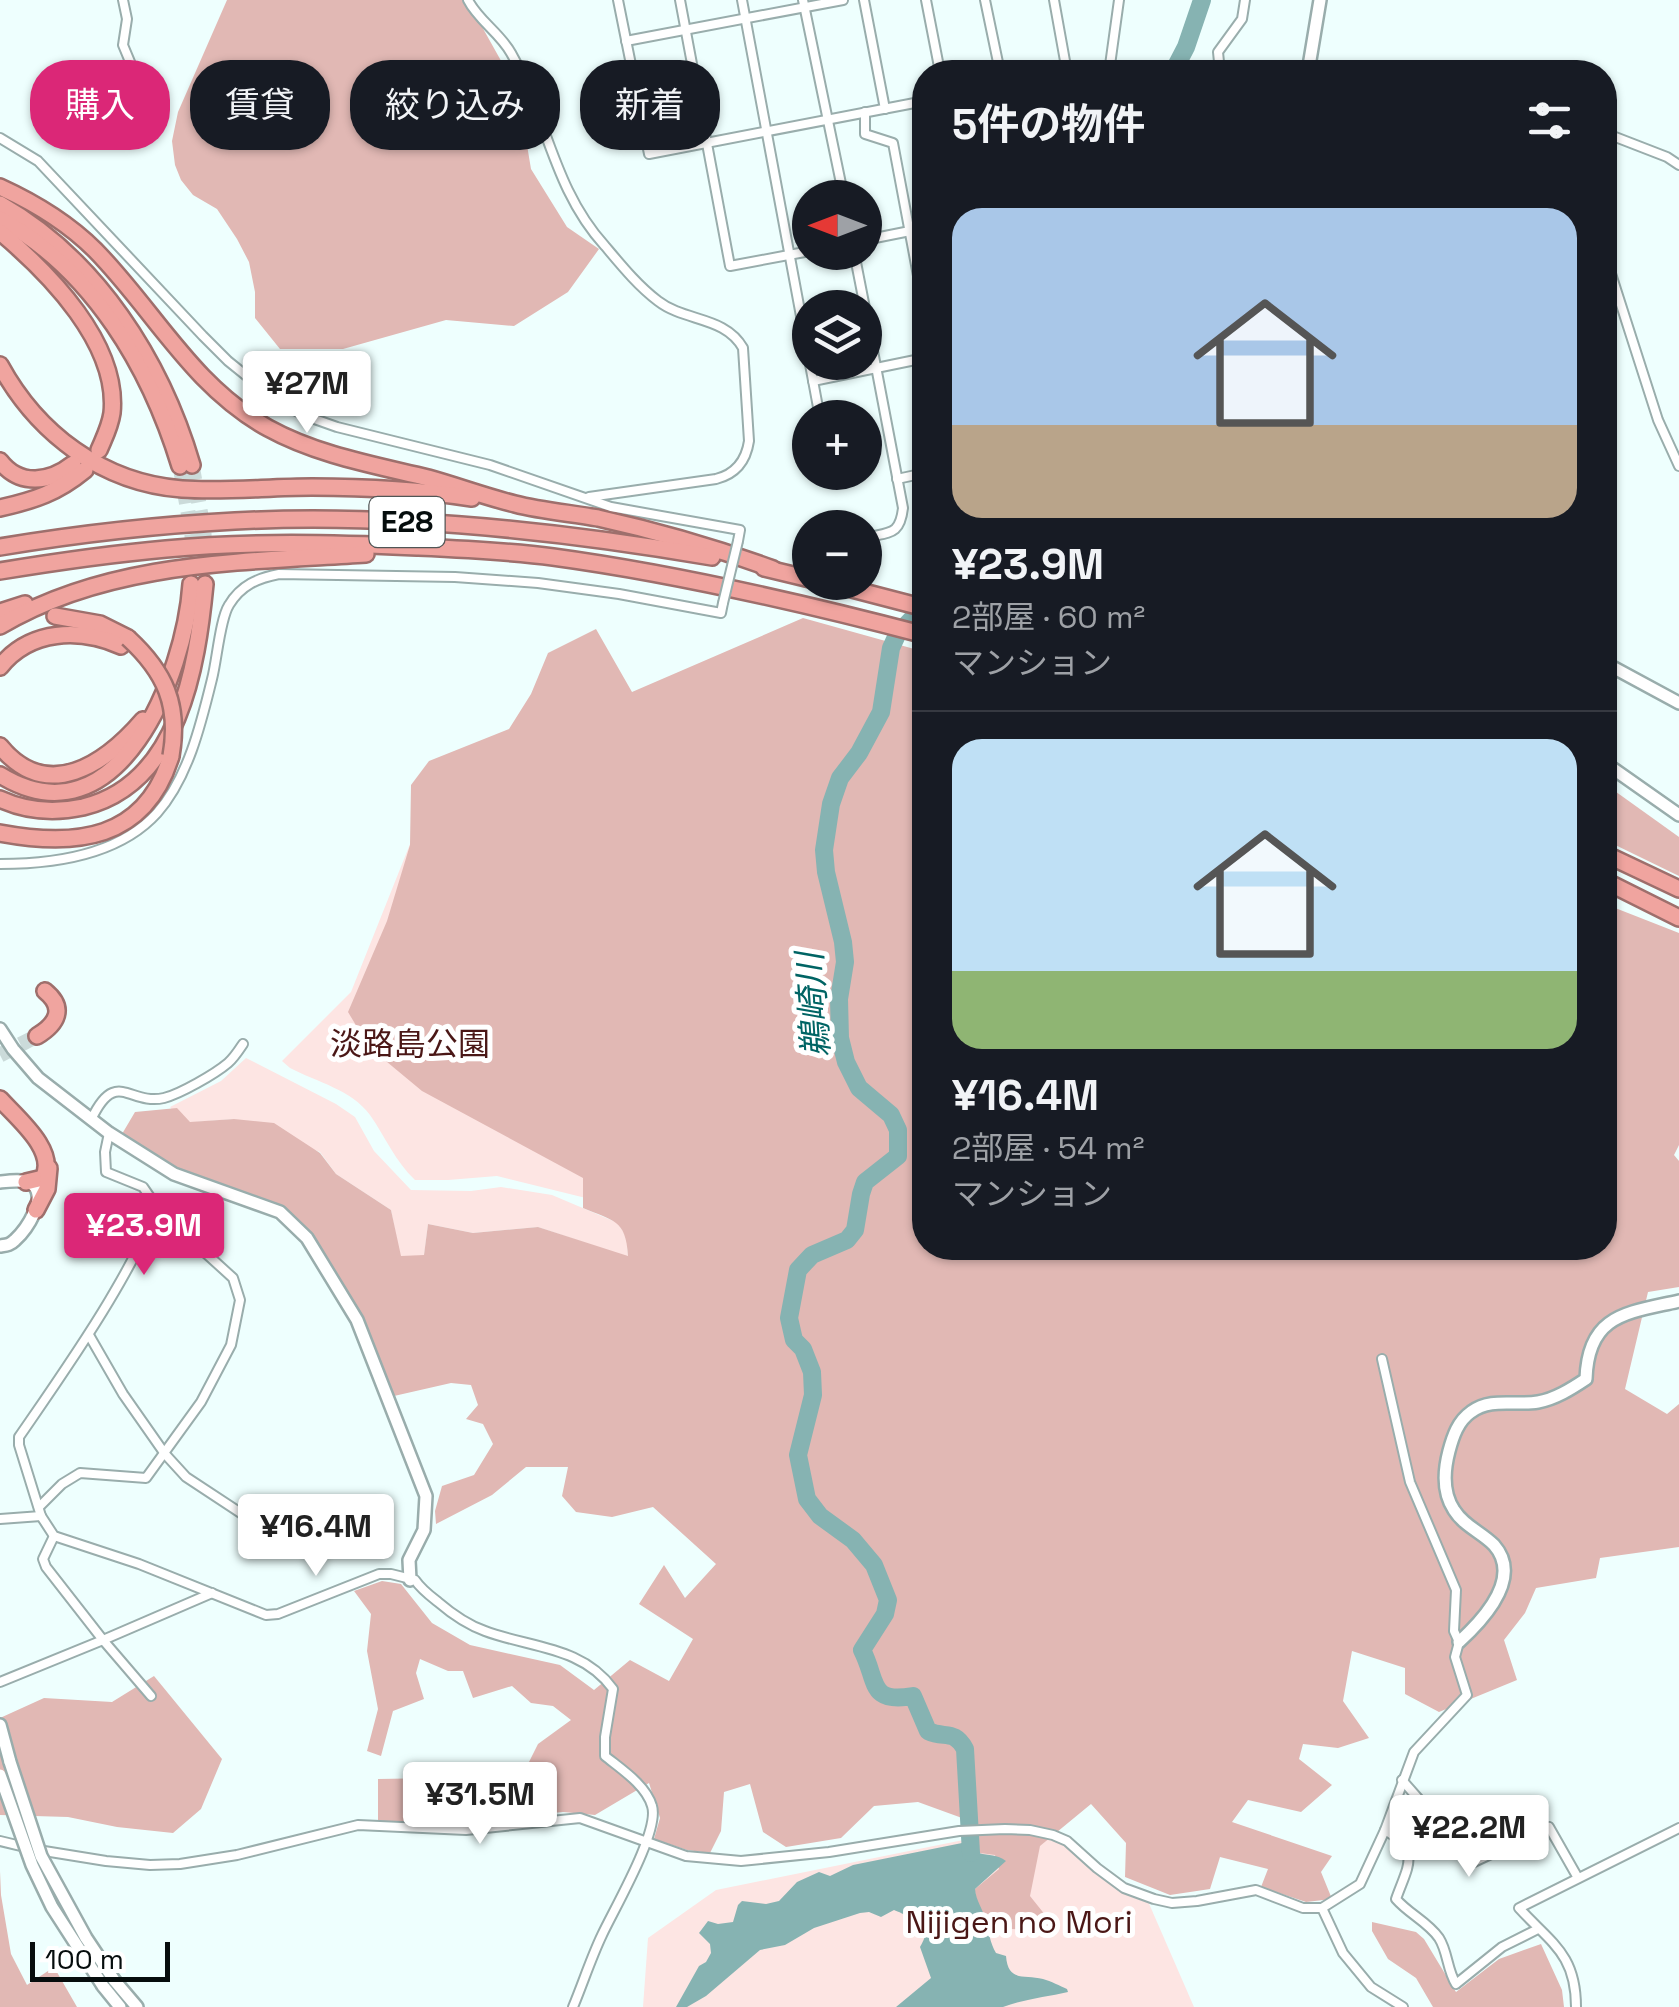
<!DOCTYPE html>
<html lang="ja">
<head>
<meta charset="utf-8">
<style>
	:root { --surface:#171b24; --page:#242831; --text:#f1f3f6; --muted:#9ea1a6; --line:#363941; --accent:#db2777 }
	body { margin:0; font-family:"Space Grotesk","Noto Sans JP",sans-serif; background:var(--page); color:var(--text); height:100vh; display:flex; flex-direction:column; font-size:38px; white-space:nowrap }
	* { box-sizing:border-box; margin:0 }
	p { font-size:32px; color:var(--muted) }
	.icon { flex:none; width:55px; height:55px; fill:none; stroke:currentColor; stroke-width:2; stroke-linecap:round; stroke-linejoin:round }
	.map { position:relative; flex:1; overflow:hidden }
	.side { position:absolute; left:912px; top:60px; width:705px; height:1200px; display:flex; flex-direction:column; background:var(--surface); border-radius:40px; box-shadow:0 2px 8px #0004 }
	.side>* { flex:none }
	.hud { position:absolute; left:30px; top:60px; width:732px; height:90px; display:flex; gap:20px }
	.needle { width:65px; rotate:270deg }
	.buttons { position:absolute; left:792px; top:180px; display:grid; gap:20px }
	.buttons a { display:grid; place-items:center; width:90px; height:90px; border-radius:50%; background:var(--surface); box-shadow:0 2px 8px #0004; font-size:50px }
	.scale { position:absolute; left:30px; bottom:25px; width:140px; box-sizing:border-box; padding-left:10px; border:5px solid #060d0d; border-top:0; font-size:28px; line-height:35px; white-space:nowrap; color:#060d0d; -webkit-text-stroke:8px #fff; paint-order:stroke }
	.price { position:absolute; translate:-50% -85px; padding:0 22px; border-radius:10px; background:#fff; color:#222; font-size:32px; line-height:65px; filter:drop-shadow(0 2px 5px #0008) }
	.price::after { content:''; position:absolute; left:50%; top:60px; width:30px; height:22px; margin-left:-15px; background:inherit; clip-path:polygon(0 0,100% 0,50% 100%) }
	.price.current { background:var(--accent); color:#fff }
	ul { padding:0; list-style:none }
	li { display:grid; align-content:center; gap:20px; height:530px; padding:0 40px }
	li+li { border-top:2px solid var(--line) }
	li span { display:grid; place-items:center; height:310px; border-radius:30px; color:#555 }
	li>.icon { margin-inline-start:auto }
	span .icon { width:180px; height:180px; fill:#fffc; stroke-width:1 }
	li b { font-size:42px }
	h2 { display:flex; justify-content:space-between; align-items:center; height:120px; padding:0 40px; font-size:42px }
	.pill { padding:0 35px; border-radius:40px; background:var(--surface); box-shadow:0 2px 8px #0004; font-size:35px; line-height:90px }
	.pill.current { background:var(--accent); color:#fff }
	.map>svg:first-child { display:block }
	.green { fill:#fde5e3 }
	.forest { fill:#e1b8b4 }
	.water { fill:#86b3b2 }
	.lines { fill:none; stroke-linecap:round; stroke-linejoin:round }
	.river { stroke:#86b3b2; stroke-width:18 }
	.highway-tunnel { stroke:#cbdbda; stroke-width:15; stroke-dasharray:15 8; stroke-linecap:butt }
	.street-casing { stroke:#99adac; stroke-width:12 }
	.secondary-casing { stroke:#99adac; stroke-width:16 }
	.highway-casing { stroke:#9e6f6c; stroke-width:20 }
	.street { stroke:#fff; stroke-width:8 }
	.secondary { stroke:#fff; stroke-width:11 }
	.highway { stroke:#f0a49f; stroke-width:15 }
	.street-bridge-casing { stroke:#99adac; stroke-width:12; stroke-linecap:butt }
	.secondary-bridge-casing { stroke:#99adac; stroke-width:16; stroke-linecap:butt }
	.highway-bridge-casing { stroke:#9e6f6c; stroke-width:20; stroke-linecap:butt }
	.street-bridge { stroke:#fff; stroke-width:8 }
	.secondary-bridge { stroke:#fff; stroke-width:11 }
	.highway-bridge { stroke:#f0a49f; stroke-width:15 }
	.labels { text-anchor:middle; stroke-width:10; stroke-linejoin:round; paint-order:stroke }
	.shield { fill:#fff; stroke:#515656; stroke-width:2.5 }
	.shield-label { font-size:30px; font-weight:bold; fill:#060d0d }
	.park-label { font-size:32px; fill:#4a1716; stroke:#fff }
	.water-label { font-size:35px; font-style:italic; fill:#006464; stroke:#fff }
</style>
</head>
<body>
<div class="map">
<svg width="1679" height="2007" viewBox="0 0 1679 2007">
	<rect width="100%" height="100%" fill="#eefffe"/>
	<g class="green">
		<path d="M416,829L556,1139L602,1202L497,1176L448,1180H415C395,1161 386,1138 370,1115C352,1090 317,1082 290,1068L282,1061L351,992Z"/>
		<path d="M246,1058L336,1104L355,1117L374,1151L411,1190L471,1191L501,1187L552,1195L618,1223L627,1238L628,1257L538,1227L473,1233L428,1224L424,1256H400L391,1210L336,1174L320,1152L234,1119L183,1123L170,1107L221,1081Z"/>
		<path d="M988,1835H1053L1147,1899L1194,2007H643L648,1938L716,1890Z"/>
	</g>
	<g class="forest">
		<path d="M227,0H467L509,75L522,115L531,169L567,227L599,249L568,292L514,326L446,320L343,349H280L255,318V292L249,262L237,239L217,209L193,195L181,180L175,165L172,141L178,112Z"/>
		<path d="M803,618L925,652V1248H1605V904L1679,933V1145L1674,1155L1679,1161V1287L1648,1292L1625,1389L1667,1414L1679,1404V1547L1600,1558L1596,1578L1536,1588L1525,1613L1504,1640L1517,1680L1439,1712L1405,1694V1668L1352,1651L1343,1701L1369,1738L1338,1748L1303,1744L1299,1759L1332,1785L1301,1812L1248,1800L1232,1822L1332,1856L1321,1872L1332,1899L1306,1902L1261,1887L1268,1869L1220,1857L1210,1889L1170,1895L1125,1877L1126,1843L1091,1804L1040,1846L1030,1896L1058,1931L987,1928C985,1915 974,1902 975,1889L999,1869L995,1855L980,1853L973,1849V1822L918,1802L874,1806L841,1838L786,1847L763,1832L750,1784L724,1792L721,1831L710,1853L687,1850L654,1839L660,1818L649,1783L595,1815L563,1812L449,1822L378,1821V1779L493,1777L497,1771L527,1766L538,1744L571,1720L553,1706L531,1703L512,1686L473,1698L463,1671H448L420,1659L416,1673L424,1699L393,1711L381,1756L367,1751L378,1709L367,1651L371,1614L354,1591L382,1581L401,1584L432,1623L470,1645L560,1665L594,1690L630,1660L669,1681L693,1639L639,1604L664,1565L685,1598L716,1564L653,1507L612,1517L576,1512L562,1496L568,1467H526L492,1495L436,1524L435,1511L442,1486L474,1475L493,1444L483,1424L466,1419L478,1405L471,1385L451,1383L394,1396L351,1299L279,1206L183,1171L122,1134L135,1112L177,1108L190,1122L234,1119L274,1123L320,1153L336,1174L391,1210L401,1256L424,1255L428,1224L473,1233L538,1227L628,1256C626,1219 613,1221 583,1208V1178L422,1091L369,1047L348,1012L387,921L410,845L411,785L429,761L509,729L531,694L548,653L596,629L632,692Z"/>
		<path d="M1605,784L1679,837V876L1605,840Z"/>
		<path d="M154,1676L222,1759L201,1809L173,1833L117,1827L68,1817L0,1815V1718L44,1698L112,1702Z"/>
		<path d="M0,1871L1,1895L11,1954L27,1985L54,1967L77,2007H0Z"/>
		<path d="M1372,1922L1416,1932L1424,1939L1456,1992L1499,1959L1541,1944L1562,1990L1564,2007H1433L1416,1978L1388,1959L1372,1931Z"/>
	</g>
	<path class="water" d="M962,1843C971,1845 971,1850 979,1853C989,1856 997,1854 1006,1861L975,1889C976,1901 983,1909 986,1921C989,1932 990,1943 996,1953L1006,1956C1008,1983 1025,1974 1043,1979C1051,1981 1060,1986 1067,1989L1068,1992C1047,1997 1024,1999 1003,2007H896L931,1978L920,1947C922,1943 926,1937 925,1932C923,1923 902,1913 894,1910L881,1917L869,1912L860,1913L814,1928L785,1945L760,1950L706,1996L687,2007H676L699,1966L706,1962L711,1953L710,1944L699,1933L708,1921L718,1924L733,1922L738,1905L742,1901L766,1904L779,1901L797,1882L819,1872L830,1876L853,1865Z"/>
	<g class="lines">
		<g class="river">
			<path d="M1173,72L1186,47L1202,0"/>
			<path d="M925,605L897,635L891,648L881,712L859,753L840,778L831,804L824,850L826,872L843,942L845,962L839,999L840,1038L846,1062L859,1088L891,1115L898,1130V1156L865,1182L861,1194L855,1230L847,1240L812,1255L798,1270L789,1318L794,1340L803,1349L812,1372L813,1395L798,1455L807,1499L820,1516L853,1540L874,1565L888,1600L885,1614L862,1650C878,1681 868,1704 913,1696L928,1731C945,1739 954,1729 965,1749L971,1853"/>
		</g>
		<g class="highway-tunnel">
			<path d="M192,465L204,532L205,584"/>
			<path d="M180,466L192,535V580"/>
			<path d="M0,1055L37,1036"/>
		</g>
		<g class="street-casing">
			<g id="street">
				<path d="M123,0L127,19L123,45L133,69"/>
				<path d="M468,0C478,20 500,33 511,53C547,117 553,189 605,246C621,265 638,286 658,301C685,322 725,316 743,348L749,441C746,461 736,474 716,479L589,497"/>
				<path d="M618,0L649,154L925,101"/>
				<path d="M680,0L730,266L810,251"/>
				<path d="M742,0L820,418"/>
				<path d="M803,0L844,198"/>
				<path d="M864,0L885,109"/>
				<path d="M926,0L940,72"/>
				<path d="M985,0L1000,72"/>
				<path d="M1054,0L1067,72"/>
				<path d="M626,41L843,0"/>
				<path d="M1073,72L1110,65L1119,0"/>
				<path d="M1220,72L1218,52L1242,19L1245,0"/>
				<path d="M865,112V134L893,143L925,313"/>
				<path d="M1605,133L1667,157L1679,165"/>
				<path d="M0,138L38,161L203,336L228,361L280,403L306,416L337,427L490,465L611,507L740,530L738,541"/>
				<path d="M865,240L925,228"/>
				<path d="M854,252L865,308"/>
				<path d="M1605,255L1658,420L1679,466"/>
				<path d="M865,309L903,508C900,534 891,532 869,537"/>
				<path d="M813,381L925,358"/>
				<path d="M897,479L925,473"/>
				<path d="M0,864C53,864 119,855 157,813C188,778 201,724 212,679C217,660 220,619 229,605C241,585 258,578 279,574L455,577L538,583L619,594L721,613L723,603"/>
				<path d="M91,1120C116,1067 129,1106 164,1098C180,1094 215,1074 228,1063C234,1058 239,1050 243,1044"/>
				<path d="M154,1203C145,1240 128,1269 109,1301C81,1348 50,1392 19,1437V1445L41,1516L54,1536L139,1564L266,1615L278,1614L379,1574H391L415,1580C421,1589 429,1595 438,1602C452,1614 468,1625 485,1631C530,1648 582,1646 613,1689L605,1737V1756C621,1769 646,1785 652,1806C660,1831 614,1909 602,1935C591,1958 583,1983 573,2007"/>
				<path d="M89,1335L123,1394L165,1454L186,1477L271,1533"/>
				<path d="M39,1507L62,1484L80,1473L146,1478L201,1402L231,1345L240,1300L233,1278L200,1248L187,1224L154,1203L143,1187L106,1172L105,1152L109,1133"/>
				<path d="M0,1519L41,1516"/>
				<path d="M54,1536L43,1559L46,1567L103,1640L151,1696"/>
				<path d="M0,1682L103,1640L212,1593"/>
				<path d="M1402,1780L1474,1862L1549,1827L1578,1878"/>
				<path d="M1385,1830C1421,1852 1408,1865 1396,1899C1409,1914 1428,1922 1439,1938C1448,1952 1447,1970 1456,1984L1502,1947L1538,1929"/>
				<path d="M0,1841L25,1847"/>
				<path d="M38,1850L106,1861L150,1865L180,1864L237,1855L358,1825L466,1830L580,1818L686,1856L741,1861L829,1852L959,1831L1005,1829L1030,1830L1053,1835L1067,1841L1097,1868L1124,1888L1154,1899L1172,1903L1197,1901L1256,1890L1303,1908H1322L1360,1884L1385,1830L1414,1752L1467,1695L1455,1657L1459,1642L1454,1631L1456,1590L1410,1482L1382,1359"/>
				<path d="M1322,1908L1343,1953L1371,1987L1403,2007"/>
				<path d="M1576,2007C1576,1954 1551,1943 1519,1908L1679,1828"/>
			</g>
		</g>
		<g class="secondary-casing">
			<g id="secondary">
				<path d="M1308,72L1320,0"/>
				<path d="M1605,663L1679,703"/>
				<path d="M1605,763L1679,815"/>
				<path d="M0,1029L13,1049L38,1078L109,1133L174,1174L280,1212L307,1238L357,1320L426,1496L424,1530L409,1560L410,1580"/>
				<path d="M0,1182C9,1181 24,1179 32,1184C49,1197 26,1230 15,1240C10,1245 7,1245 0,1246"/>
				<path d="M1459,1642C1483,1620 1523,1578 1494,1545C1481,1532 1464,1526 1454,1510C1442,1492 1444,1470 1449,1451C1453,1436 1458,1421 1471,1412C1491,1397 1515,1406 1538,1402C1555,1399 1571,1389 1586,1379C1588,1314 1627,1313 1679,1301"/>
				<path d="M0,1725L10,1762"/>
				<path d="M114,1980L137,2007"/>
				<path d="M103,1986L120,2007"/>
			</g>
		</g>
		<g class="highway-casing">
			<g id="highway">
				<path d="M0,187C35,203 68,223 95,250C154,310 192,386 268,428C317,455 374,465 428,478C457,486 486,497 515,504C542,511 570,513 598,518C657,531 716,548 773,569"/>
				<path d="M0,204C97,259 161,360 192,465"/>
				<path d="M0,219C93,270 150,368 180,466"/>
				<path d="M0,232C49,273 119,344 112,413C110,427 104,438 99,450"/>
				<path d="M0,365C37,433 102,483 182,489C225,492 268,487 312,487C365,487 419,490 472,498"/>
				<path d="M0,461C20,487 50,482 73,464"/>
				<path d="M0,508C35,500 57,493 85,470"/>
				<path d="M0,547C78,534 156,525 235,521C394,513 555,530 712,557"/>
				<path d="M764,568L810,579"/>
				<path d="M0,571C55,562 110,554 166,549C249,541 333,543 417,547C462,549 508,551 553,557C678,574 803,603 925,635"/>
				<path d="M825,582L925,608"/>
				<path d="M0,612L25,604"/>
				<path d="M55,616L100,624L128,638"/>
				<path d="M0,626C109,561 243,562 366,554"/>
				<path d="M0,667C30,629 80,628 121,646"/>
				<path d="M0,746C47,804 105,764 143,720"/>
				<path d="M0,775C119,848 185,673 191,584"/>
				<path d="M0,799C26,811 55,813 83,807C179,784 197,667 205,584"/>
				<path d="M0,833C75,847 145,841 171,756"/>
				<path d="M1605,854L1679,889"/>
				<path d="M1605,881L1679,918"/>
				<path d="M37,1036C57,1024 66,1008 45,991"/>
				<path d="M0,1099C17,1118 58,1151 43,1178L26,1182"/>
				<path d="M36,1210L47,1189L49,1168"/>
			</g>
		</g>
		<use href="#street" class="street"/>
		<use href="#secondary" class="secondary"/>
		<use href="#highway" class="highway"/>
		<g class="street-bridge-casing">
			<path id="street-bridge" d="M723,603L738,541"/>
		</g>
		<g class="secondary-bridge-casing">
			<g id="secondary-bridge">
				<path d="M10,1762L41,1856L86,1938L114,1980"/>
				<path d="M0,1775L32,1865L52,1907L103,1986"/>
			</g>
		</g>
		<g class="highway-bridge-casing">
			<path id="highway-bridge" d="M128,638C165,672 180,705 171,756"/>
		</g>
		<use href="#street-bridge" class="street-bridge"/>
		<use href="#secondary-bridge" class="secondary-bridge"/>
		<use href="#highway-bridge" class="highway-bridge"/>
	</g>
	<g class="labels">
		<rect class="shield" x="369.5" y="497" width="75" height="50" rx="8"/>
		<g class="shield-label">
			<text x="407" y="532">E28</text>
		</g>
		<g class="park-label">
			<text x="410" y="1055">淡路島公園</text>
			<text x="1019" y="1933">Nijigen no Mori</text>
		</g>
		<g class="water-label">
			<text transform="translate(813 1005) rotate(-94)" y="12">鵜崎川</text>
		</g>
	</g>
</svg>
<div class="buttons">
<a><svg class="needle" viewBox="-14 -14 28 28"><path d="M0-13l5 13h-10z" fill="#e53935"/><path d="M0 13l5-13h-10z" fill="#9ea1a6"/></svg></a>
<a><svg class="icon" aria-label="layers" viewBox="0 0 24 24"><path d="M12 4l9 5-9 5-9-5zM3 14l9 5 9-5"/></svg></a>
<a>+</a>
<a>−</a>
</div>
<div class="scale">100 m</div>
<b class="price" style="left:307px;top:436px">¥27M</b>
<b class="price current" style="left:144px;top:1278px">¥23.9M</b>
<b class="price" style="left:316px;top:1579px">¥16.4M</b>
<b class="price" style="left:480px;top:1847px">¥31.5M</b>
<b class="price" style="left:1469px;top:1880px">¥22.2M</b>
<div class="hud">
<a class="pill current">購入</a>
<a class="pill">賃貸</a>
<a class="pill">絞り込み</a>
<a class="pill">新着</a>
</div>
<section class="side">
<h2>5件の物件<svg class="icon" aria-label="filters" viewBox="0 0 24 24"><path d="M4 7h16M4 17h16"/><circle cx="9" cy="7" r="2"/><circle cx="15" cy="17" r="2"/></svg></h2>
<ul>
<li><span style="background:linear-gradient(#a9c7e8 70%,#b9a48a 0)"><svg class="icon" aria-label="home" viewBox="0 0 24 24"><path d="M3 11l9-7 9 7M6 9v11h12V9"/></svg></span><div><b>¥23.9M</b><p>2部屋 · 60 m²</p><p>マンション</p></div></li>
<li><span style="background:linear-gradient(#bfe0f5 75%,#8fb573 0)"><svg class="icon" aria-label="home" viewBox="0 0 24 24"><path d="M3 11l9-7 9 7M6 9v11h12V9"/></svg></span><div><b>¥16.4M</b><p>2部屋 · 54 m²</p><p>マンション</p></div></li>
</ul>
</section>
</div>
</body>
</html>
